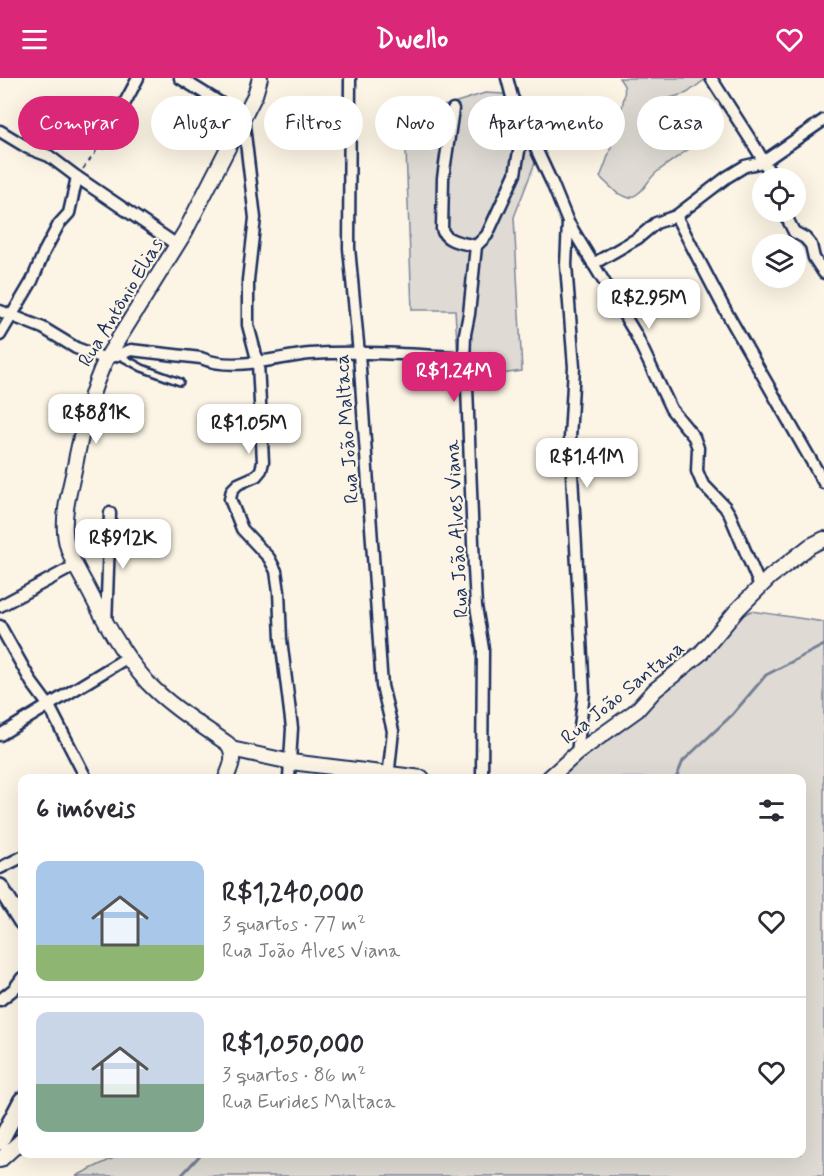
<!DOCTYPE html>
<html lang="pt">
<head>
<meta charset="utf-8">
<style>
	:root { --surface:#fff; --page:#f2f2f3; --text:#2b2b33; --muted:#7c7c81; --line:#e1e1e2; --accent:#db2777 }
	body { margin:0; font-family:Mynerve,sans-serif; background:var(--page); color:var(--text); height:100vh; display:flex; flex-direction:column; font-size:22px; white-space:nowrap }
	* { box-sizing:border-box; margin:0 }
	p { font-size:20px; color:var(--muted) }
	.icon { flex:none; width:33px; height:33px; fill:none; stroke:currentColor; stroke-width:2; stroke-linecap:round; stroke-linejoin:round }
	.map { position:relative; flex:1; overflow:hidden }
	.panel { position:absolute; left:18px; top:696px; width:788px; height:384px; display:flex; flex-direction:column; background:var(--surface); border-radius:12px; box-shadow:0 6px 24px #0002 }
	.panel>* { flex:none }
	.guide { position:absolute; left:18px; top:18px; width:789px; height:54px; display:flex; gap:12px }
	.buttons { position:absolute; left:752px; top:90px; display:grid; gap:12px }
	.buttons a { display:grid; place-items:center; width:54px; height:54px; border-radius:50%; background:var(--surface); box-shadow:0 6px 24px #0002; font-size:30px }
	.price { position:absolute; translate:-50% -51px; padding:0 14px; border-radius:12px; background:#fff; color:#222; font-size:20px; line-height:39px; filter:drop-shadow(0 2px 3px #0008) }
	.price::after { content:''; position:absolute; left:50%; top:36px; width:18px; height:14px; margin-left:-9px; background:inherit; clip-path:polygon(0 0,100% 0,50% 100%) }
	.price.selected { background:var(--accent); color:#fff }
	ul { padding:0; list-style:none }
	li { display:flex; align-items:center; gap:18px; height:150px; padding:0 18px }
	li+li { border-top:2px solid var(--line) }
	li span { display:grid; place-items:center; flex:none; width:168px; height:120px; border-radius:12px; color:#555 }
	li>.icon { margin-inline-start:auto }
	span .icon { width:72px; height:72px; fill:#fffc; stroke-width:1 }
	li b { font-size:26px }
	h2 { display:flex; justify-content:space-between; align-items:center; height:72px; padding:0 18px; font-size:26px }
	.tag { padding:0 21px; border-radius:27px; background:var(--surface); box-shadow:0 6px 24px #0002; font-size:21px; line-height:54px }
	.tag.selected { background:var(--accent); color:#fff }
	header { display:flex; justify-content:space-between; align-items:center; height:78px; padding:0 18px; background:var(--accent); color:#fff; font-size:27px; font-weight:700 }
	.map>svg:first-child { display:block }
	.green { fill:#dfdbd4; stroke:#7d8599; stroke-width:1.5 }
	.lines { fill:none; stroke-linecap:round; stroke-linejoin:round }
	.stream { stroke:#767f94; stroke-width:3 }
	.service-casing { stroke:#1b2f5e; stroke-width:10 }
	.minor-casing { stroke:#1b2f5e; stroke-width:15 }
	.tertiary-casing { stroke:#1b2f5e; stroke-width:18 }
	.secondary-casing { stroke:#1b2f5e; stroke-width:20 }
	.path { stroke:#1b2f5e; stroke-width:1.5; stroke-dasharray:4.5 4.5; stroke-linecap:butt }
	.service { stroke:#fcf5e5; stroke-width:5 }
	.minor { stroke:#fcf5e5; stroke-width:10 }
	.tertiary { stroke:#fcf5e5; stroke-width:14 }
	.secondary { stroke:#fcf5e5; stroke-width:15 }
	.labels { text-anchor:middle; stroke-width:4.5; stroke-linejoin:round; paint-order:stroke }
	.street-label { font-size:20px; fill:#1b2f5e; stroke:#fcf5e5 }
</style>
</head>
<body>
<header><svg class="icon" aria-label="menu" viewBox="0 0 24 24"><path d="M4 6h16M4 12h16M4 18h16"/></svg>Dwello<svg class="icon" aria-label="heart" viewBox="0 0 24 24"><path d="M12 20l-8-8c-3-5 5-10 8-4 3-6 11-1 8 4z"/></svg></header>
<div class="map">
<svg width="824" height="1098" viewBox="0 0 824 1098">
	<rect width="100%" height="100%" fill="#fcf5e5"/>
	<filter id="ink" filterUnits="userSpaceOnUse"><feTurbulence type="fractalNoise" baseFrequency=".0167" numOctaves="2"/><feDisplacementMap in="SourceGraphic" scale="12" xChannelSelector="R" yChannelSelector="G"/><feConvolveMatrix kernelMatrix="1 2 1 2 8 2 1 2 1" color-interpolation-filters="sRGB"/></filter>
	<g filter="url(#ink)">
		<g class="green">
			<path d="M619,0H707L687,15L667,21L693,68C681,77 668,85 657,94C646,103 644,116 629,120L617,115L600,99C606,86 628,20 624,8C623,5 621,3 619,0Z"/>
			<path d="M485,15L504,16L536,82L514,139L522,293L480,299L472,289L458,281L455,232H412L406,72L407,53L422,35Z"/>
			<path d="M751,533L824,544V1098H76L122,1076H801V700H559L568,694L646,609L713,553Z"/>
		</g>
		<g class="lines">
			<g class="stream">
				<path d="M676,700L683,683L732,637L766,597L824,567"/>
				<path d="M181,1098L201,1076"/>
			</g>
			<g class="service-casing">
				<path id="service" d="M120,278L142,290L180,304"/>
			</g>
			<g class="minor-casing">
				<g id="minor">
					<path d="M180,0L243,39L255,140L248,202V247L258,285L263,384L261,392L256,398L238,406L232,412L230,421L242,451L269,480L276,493L279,514L281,561L292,650L289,700"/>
					<path d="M350,0L349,170L359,276L382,608L393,653L388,700"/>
					<path d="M507,0L512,19L552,105L568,144L635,255L671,331L694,359L698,370L697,393L702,405L725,429L730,437L760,508"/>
					<path d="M711,0L757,72L773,100"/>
					<path d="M453,31L443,100L442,151C445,164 464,165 476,168"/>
					<path d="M0,53L28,70L49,78L77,99L177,167"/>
					<path d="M104,64L138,0"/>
					<path d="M784,134L794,154L805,160L811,167L814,180L824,195"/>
					<path d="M676,138L724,230L824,405"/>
					<path d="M568,145L566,187L574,289L570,360L584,615L577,675"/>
					<path d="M593,186L638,160L656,145L676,138L727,99L745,88L763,84L824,42"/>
					<path d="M0,233L43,250L76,270L106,281L131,272L201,280C233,294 277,279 310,276C357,273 406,276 453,279C469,286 468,294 467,309L474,490L476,528L483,571L482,700"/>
					<path d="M0,257L32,203L44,174L59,146L69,135L77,99"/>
					<path d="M464,286L465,256L469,236L476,168L487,157L515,96L524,45"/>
					<path d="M0,528L76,487"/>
					<path d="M106,547L110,435"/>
					<path d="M0,548L32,605L49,628L86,700"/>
					<path d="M0,657L128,579"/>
					<path d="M0,790L22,779"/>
					<path d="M0,922L14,911L22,900"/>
				</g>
			</g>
			<g class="tertiary-casing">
				<g id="tertiary">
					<path d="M231,671L291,684L422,700"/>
					<path d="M226,700C231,689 236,677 228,666C201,647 171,629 148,605C122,576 104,542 87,509C78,492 66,474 65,454C63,429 73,402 77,377C84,344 91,312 106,281L185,154L255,17L260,0"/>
					<path d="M549,700L577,675L637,632L655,612L701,575L738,531L770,499L810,468L824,461"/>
					<path d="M0,1082L22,1062"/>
				</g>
			</g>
			<g class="secondary-casing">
				<g id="secondary">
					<path d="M0,809L22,844"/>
					<path d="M0,1064L22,1022"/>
				</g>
			</g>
			<path class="path" d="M83,91L98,71"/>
			<use href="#service" class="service"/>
			<use href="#minor" class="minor"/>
			<use href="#tertiary" class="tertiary"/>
			<use href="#secondary" class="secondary"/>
		</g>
	</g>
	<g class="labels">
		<g class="street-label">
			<text transform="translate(120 224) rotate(-59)" y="7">Rua Antônio Elias</text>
			<text transform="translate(346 351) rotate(-94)" y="7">Rua João Maltaca</text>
			<text transform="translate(456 451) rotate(-93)" y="7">Rua João Alves Viana</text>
			<text transform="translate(622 614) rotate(-39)" y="7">Rua João Santana</text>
		</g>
	</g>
</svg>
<div class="buttons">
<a><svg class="icon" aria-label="locate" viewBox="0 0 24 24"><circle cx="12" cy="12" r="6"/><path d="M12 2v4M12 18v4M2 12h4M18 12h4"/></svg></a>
<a><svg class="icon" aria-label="layers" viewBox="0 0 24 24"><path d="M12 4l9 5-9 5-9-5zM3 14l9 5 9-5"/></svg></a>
</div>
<b class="price" style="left:649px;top:252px">R$2.95M</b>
<b class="price selected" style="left:454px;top:325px">R$1.24M</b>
<b class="price" style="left:96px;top:367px">R$881K</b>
<b class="price" style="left:249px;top:377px">R$1.05M</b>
<b class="price" style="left:587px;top:411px">R$1.41M</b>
<b class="price" style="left:123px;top:492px">R$912K</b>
<div class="guide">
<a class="tag selected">Comprar</a>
<a class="tag">Alugar</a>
<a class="tag">Filtros</a>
<a class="tag">Novo</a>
<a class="tag">Apartamento</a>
<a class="tag">Casa</a>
</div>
<section class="panel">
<h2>6 imóveis<svg class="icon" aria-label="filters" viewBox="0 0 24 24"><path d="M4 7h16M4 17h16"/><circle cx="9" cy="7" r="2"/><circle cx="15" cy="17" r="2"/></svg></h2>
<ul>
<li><span style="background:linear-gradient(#a9c7e8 70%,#8fb573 0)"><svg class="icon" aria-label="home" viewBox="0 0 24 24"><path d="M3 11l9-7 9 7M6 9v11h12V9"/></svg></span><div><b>R$1,240,000</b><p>3 quartos · 77 m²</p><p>Rua João Alves Viana</p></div><svg class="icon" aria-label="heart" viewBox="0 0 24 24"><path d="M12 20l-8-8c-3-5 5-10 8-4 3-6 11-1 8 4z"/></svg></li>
<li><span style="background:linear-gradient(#c9d6e8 60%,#7fa58c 0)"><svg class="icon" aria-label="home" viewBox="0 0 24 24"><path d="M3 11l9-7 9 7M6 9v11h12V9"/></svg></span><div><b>R$1,050,000</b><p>3 quartos · 86 m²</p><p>Rua Eurides Maltaca</p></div><svg class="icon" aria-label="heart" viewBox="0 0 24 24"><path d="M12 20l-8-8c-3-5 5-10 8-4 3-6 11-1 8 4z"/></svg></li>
</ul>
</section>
</div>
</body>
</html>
